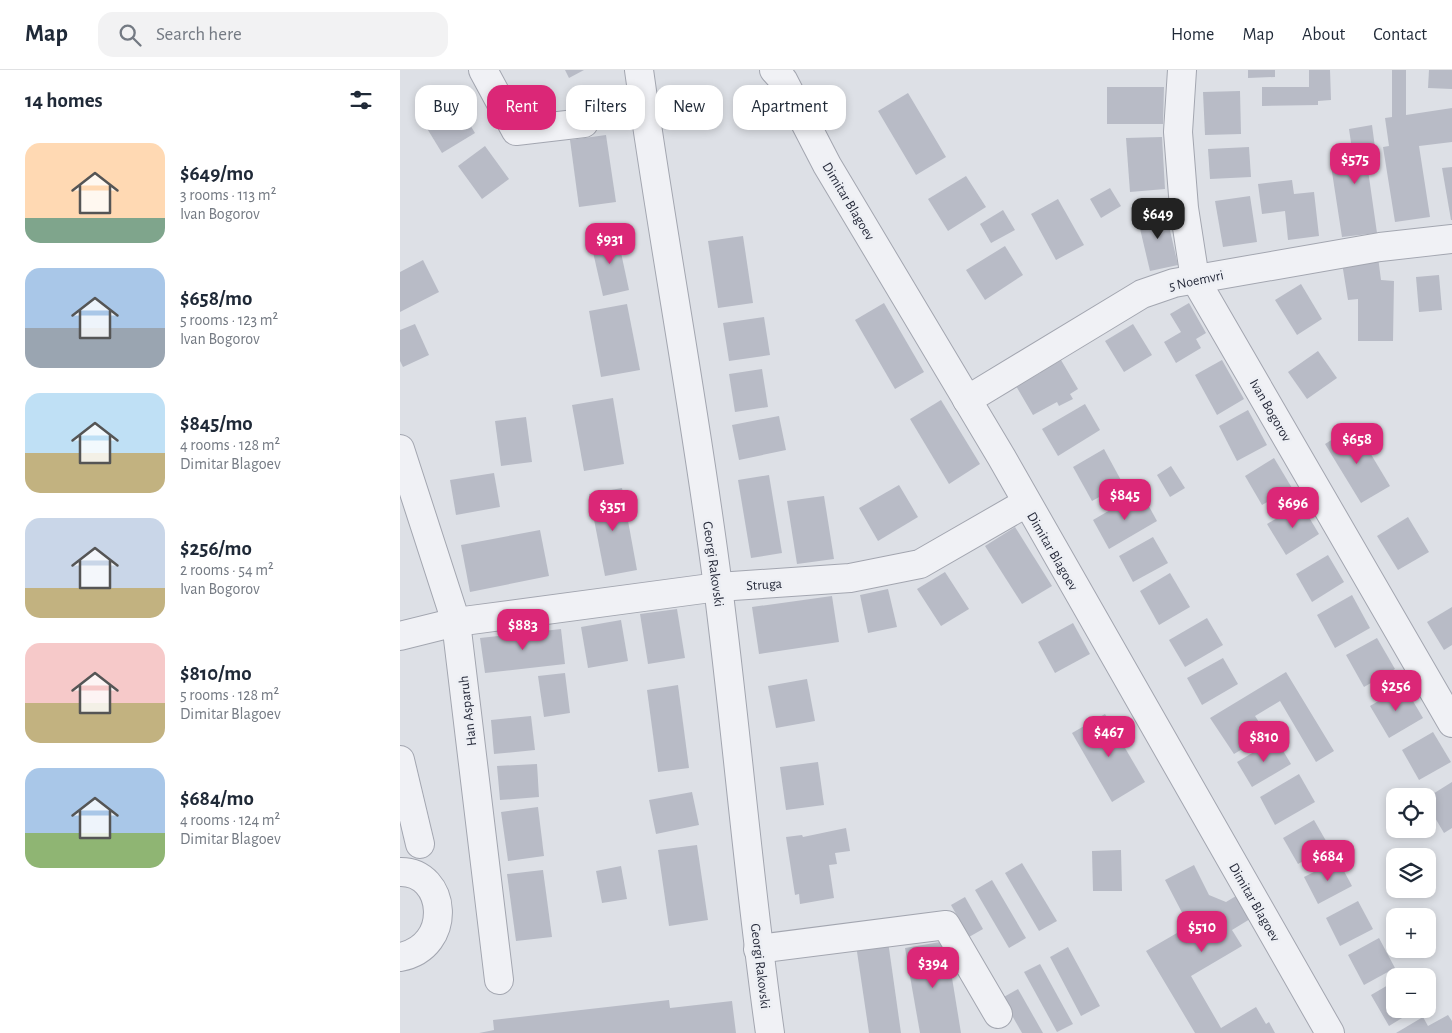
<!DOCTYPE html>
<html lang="en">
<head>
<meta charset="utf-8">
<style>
	:root { --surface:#fff; --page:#f2f2f3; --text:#1f2937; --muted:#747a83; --line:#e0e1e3; --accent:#db2777 }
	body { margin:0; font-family:"Alegreya Sans",sans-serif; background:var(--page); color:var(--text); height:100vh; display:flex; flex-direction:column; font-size:19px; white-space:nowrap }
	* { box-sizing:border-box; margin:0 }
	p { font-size:16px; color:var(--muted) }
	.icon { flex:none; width:28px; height:28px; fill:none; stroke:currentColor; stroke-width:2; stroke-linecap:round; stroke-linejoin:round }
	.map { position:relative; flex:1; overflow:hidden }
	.drawer { display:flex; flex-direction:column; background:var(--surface); width:400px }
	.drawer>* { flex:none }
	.banner { position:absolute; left:15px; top:15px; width:475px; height:45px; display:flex; gap:10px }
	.fabs { position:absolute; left:986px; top:718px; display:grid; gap:10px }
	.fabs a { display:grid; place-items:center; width:50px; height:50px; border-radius:10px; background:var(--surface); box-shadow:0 2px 8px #0003; font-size:25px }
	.price { position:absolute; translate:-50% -42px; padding:0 11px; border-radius:10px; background:var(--accent); color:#fff; font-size:16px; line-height:32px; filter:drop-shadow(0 1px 2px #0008) }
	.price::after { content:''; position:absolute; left:50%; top:30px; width:15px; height:11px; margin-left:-8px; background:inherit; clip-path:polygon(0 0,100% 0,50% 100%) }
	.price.on { background:#222; color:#fff }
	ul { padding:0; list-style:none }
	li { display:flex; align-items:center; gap:15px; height:125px; padding:0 25px }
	li span { display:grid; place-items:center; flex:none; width:140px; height:100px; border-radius:15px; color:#555 }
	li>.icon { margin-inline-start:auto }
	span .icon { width:60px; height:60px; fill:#fffc; stroke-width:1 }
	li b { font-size:21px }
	h2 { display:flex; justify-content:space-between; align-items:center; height:60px; padding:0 25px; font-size:21px }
	.pill { padding:0 18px; border-radius:15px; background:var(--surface); box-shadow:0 2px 8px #0003; font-size:18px; line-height:45px }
	.pill.on { background:var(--accent); color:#fff }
	header { display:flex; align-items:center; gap:30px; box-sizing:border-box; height:70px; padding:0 25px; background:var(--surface); border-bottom:1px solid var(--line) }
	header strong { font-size:24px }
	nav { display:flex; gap:28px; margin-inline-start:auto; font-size:18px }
	.search { width:350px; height:45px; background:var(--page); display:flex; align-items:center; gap:12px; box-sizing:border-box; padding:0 18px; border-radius:15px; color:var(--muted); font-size:19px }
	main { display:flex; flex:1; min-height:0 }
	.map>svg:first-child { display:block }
	.building { fill:#b8bbc6 }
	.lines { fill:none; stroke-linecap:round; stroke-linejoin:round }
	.minor-casing { stroke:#a3a6b0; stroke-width:30 }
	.minor { stroke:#f0f1f5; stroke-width:28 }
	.labels { text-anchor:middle; stroke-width:5; stroke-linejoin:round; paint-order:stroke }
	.street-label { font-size:14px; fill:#282c3c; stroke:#edeff4 }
</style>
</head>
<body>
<header>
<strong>Map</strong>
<div class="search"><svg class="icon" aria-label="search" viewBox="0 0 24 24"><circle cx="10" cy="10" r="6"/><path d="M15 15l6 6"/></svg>Search here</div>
<nav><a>Home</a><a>Map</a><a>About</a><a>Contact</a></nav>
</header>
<main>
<section class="drawer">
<h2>14 homes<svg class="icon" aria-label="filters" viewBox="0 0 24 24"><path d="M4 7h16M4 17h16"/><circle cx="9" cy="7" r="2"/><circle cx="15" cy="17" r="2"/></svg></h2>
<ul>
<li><span style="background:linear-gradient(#ffd9b3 75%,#7fa58c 0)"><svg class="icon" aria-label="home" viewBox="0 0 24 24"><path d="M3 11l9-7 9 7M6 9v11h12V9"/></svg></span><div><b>$649/mo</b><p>3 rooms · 113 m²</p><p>Ivan Bogorov</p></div></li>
<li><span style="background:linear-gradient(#a9c7e8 60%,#9aa5b1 0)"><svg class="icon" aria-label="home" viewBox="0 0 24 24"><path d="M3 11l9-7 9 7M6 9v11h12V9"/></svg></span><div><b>$658/mo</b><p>5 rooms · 123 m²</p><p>Ivan Bogorov</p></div></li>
<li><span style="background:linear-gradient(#bfe0f5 60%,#c2b280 0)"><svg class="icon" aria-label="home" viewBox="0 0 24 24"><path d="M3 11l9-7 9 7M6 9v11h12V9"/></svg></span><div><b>$845/mo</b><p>4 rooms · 128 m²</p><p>Dimitar Blagoev</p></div></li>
<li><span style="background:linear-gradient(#c9d6e8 70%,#c2b280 0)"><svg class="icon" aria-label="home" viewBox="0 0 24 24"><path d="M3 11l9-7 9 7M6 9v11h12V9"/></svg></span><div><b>$256/mo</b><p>2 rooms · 54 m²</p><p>Ivan Bogorov</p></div></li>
<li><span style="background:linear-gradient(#f6c9c9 60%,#c2b280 0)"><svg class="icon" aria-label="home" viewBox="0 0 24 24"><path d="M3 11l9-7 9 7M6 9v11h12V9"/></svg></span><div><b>$810/mo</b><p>5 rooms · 128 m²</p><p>Dimitar Blagoev</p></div></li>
<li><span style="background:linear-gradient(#a9c7e8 65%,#8fb573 0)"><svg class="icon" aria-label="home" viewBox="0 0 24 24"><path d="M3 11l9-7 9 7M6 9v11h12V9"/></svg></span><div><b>$684/mo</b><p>4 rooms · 124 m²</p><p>Dimitar Blagoev</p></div></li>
</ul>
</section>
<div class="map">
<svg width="1052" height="963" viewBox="0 0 1052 963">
	<rect width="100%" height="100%" fill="#dde0e6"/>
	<g class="building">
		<path d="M165,0H184L169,8Z"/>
		<path d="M848,0H875V7L848,8Z"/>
		<path d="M909,0H930L931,30L918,31V35L862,36V17H909Z"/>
		<path d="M992,0H1006V45L1052,38V72L1019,76L1030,147L995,152L983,77L989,76L985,48L992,47Z"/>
		<path d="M1029,0H1052V19L1028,18Z"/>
		<path d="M707,17H764L763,54H707Z"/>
		<path d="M840,21L841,64L805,65L803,22Z"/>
		<path d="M508,23L546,87L516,105L478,41Z"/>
		<path d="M53,27L75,63L42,83L20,47Z"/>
		<path d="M972,55L976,85L966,86L977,163L942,167L930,89L953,86L949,59Z"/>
		<path d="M206,65L216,132L179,137L170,70Z"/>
		<path d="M762,67L765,119L730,122L726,68Z"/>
		<path d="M85,76L109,109L82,129L58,96Z"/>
		<path d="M849,77L851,107L810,109L808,79Z"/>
		<path d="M1052,97V150H1051L1042,98Z"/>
		<path d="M566,106L586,137L548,161L528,129Z"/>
		<path d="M892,110L894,124L914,122L919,166L888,170L885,141L862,144L858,114Z"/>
		<path d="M710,118L721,136L701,148L690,129Z"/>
		<path d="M850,126L857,172L823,177L815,131Z"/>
		<path d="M658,129L684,175L656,190L631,144Z"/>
		<path d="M765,139L778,195L750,201L737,146Z"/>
		<path d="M603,140L615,160L591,173L580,154Z"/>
		<path d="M217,164L229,220L203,226L190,169Z"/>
		<path d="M343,166L353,233L318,238L308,171Z"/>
		<path d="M605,176L623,205L585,230L566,200Z"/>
		<path d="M978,187L981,210L994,211L993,271H958V229L948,230L942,193Z"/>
		<path d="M23,190L39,222L0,242V202Z"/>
		<path d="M1039,205L1042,240L1019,242L1016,207Z"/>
		<path d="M901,214L922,249L897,265L875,230Z"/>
		<path d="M484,233L524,302L495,319L455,250Z"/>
		<path d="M789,233L806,263L796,269L801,278L776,293L764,272L781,262L770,244Z"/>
		<path d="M227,234L240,300L201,307L189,241Z"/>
		<path d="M364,247L370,285L329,291L323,253Z"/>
		<path d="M15,254L29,285L3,297L0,291V260Z"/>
		<path d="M733,254L752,285L724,302L705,271Z"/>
		<path d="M918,281L937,308L907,329L888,302Z"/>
		<path d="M649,288L653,295L661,290L678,319L670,324L673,329L659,336L657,332L633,345L616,316L640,303L635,296Z"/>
		<path d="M822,290L844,329L817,345L795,305Z"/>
		<path d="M362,299L368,337L335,342L329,304Z"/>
		<path d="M213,328L224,394L184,401L172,335Z"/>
		<path d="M541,330L580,394L549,414L510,349Z"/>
		<path d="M685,334L700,360L658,386L642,359Z"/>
		<path d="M848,340L867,375L837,391L819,356Z"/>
		<path d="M379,346L386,380L339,390L332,355Z"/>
		<path d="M126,347L132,392L101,396L95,351Z"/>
		<path d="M954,356L990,416L961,433L925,374Z"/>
		<path d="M704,379L723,414L692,431L673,397Z"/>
		<path d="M874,388L892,418L862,435L845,406Z"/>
		<path d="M771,396L785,418L770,427L757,405Z"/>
		<path d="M94,403L100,437L56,445L50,410Z"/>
		<path d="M369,405L382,483L351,488L338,410Z"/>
		<path d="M499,415L518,447L478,471L459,438Z"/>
		<path d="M222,418L237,500L205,506L189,424Z"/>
		<path d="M741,422L757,451L709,479L693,450Z"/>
		<path d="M424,426L434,489L397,494L387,431Z"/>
		<path d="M901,434L919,464L886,485L867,454Z"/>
		<path d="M1008,447L1029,482L998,500L977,466Z"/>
		<path d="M615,457L652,516L622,534L585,476Z"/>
		<path d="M140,460L149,506L70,522L61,475Z"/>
		<path d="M753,467L768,493L733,512L719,486Z"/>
		<path d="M928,485L944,512L912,532L896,504Z"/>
		<path d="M545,502L569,539L541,556L517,519Z"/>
		<path d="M770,503L790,537L759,555L740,521Z"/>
		<path d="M488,519L497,557L468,563L460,525Z"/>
		<path d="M952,525L970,558L935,578L917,545Z"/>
		<path d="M432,526L439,572L359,584L352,537Z"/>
		<path d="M1052,537V575L1044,580L1027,552Z"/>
		<path d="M277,539L285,588L248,594L240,544Z"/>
		<path d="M807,548L823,575L785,597L769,570Z"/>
		<path d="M221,550L228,591L188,598L181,557Z"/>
		<path d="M673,553L690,584L655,603L638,572Z"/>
		<path d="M161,559L165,594L85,603L80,568Z"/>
		<path d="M977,568L995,599L964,617L946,585Z"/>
		<path d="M823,588L838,614L802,635L787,608Z"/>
		<path d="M886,602L934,681L916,692L880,631L855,646L867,664L834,684L810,648Z"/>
		<path d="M165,603L170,643L144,647L138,606Z"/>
		<path d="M407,609L415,651L376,658L368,616Z"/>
		<path d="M278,615L289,698L258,702L247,620Z"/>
		<path d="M1004,616L1023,648L989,668L970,636Z"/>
		<path d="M705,644L745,712L712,732L672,663Z"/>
		<path d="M131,646L135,680L94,684L91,650Z"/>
		<path d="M1033,662L1051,692L1019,710L1002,680Z"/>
		<path d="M876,669L891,694L852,717L837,692Z"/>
		<path d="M418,692L424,735L386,740L380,697Z"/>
		<path d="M137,694L139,727L100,730L97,696Z"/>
		<path d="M899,704L915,732L875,755L860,727Z"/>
		<path d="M1052,712V758L1044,763L1028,736V727Z"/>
		<path d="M292,722L299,755L256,764L249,730Z"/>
		<path d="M138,737L144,786L108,791L101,742Z"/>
		<path d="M914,750L929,776L898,794L883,768Z"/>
		<path d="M446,758L450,781L435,783L437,794L429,795L434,828L400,834L399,824L395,825L386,767L402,765L403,767Z"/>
		<path d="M297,775L308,850L269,856L258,780Z"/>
		<path d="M721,780L722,821H693L692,781Z"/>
		<path d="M938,790L952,816L918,834L904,807Z"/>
		<path d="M622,793L657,851L639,861L605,803Z"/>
		<path d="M794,795L809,825L826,832L836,826L850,849L832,860L842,876L791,906L821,958L856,937L866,954L869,952L875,963H795L746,881L789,856L765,810Z"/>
		<path d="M221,796L227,829L202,833L196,801Z"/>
		<path d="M143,800L152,867L116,871L107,804Z"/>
		<path d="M592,810L626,868L609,878L575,820Z"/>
		<path d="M565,827L583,859L569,867L551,835Z"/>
		<path d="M958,831L973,859L940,876L926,848Z"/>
		<path d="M979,868L995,898L964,915L948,885Z"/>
		<path d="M488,871L501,963H469L456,875Z"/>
		<path d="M546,871L561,963H520L505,878Z"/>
		<path d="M668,877L700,936L681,946L650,887Z"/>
		<path d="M640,894L673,954L657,962L624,902Z"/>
		<path d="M995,911V939L1015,940L989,956L971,925Z"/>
		<path d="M618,919L643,963H622L602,928Z"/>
		<path d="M269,930L270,938L332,931L336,963H79L94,960L93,950Z"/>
		<path d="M1048,945L1052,951V963H996L1023,947L1028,956Z"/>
	</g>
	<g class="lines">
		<g class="minor-casing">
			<g id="minor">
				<path d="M83,0L116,61L184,53"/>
				<path d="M239,0C263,173 296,344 318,517C337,665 349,815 370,963"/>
				<path d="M374,0L383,10L427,95L602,388L930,963"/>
				<path d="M782,0L778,62L784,138L795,209L1052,653"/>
				<path d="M567,330L742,224L774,213L980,177L1052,169"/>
				<path d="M0,379L56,552L99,910"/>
				<path d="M0,566L56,552L318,517L450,508L520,494L626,433"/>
				<path d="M0,690L20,774"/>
				<path d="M0,802C47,801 54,877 0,887"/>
				<path d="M358,879L546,855L598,944"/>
			</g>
		</g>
		<use href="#minor" class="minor"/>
	</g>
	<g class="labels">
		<g class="street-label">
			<text transform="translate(449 131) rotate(59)" y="5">Dimitar Blagoev</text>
			<text transform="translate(796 210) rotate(-12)" y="5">5 Noemvri</text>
			<text transform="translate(871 340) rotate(60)" y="5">Ivan Bogorov</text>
			<text transform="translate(653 481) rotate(60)" y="5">Dimitar Blagoev</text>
			<text transform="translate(314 494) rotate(82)" y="5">Georgi Rakovski</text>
			<text transform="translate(364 514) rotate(-4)" y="5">Struga</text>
			<text transform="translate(67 641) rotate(-97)" y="5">Han Asparuh</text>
			<text transform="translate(855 832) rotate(60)" y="5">Dimitar Blagoev</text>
			<text transform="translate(361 896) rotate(83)" y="5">Georgi Rakovski</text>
		</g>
	</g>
</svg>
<div class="fabs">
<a><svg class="icon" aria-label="locate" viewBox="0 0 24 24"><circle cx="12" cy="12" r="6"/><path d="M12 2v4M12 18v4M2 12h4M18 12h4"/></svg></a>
<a><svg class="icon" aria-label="layers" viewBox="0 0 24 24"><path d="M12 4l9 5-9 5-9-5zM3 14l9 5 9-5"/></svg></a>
<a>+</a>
<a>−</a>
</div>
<b class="price" style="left:955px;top:115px">$575</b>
<b class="price on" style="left:758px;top:170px">$649</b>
<b class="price" style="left:210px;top:195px">$931</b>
<b class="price" style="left:957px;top:395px">$658</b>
<b class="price" style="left:725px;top:451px">$845</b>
<b class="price" style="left:893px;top:459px">$696</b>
<b class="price" style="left:213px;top:462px">$351</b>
<b class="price" style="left:123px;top:581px">$883</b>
<b class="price" style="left:996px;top:642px">$256</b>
<b class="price" style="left:709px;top:688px">$467</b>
<b class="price" style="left:864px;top:693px">$810</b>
<b class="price" style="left:928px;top:812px">$684</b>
<b class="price" style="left:802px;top:883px">$510</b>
<b class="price" style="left:533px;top:919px">$394</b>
<div class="banner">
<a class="pill">Buy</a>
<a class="pill on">Rent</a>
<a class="pill">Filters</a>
<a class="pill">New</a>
<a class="pill">Apartment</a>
</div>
</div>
</main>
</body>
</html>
